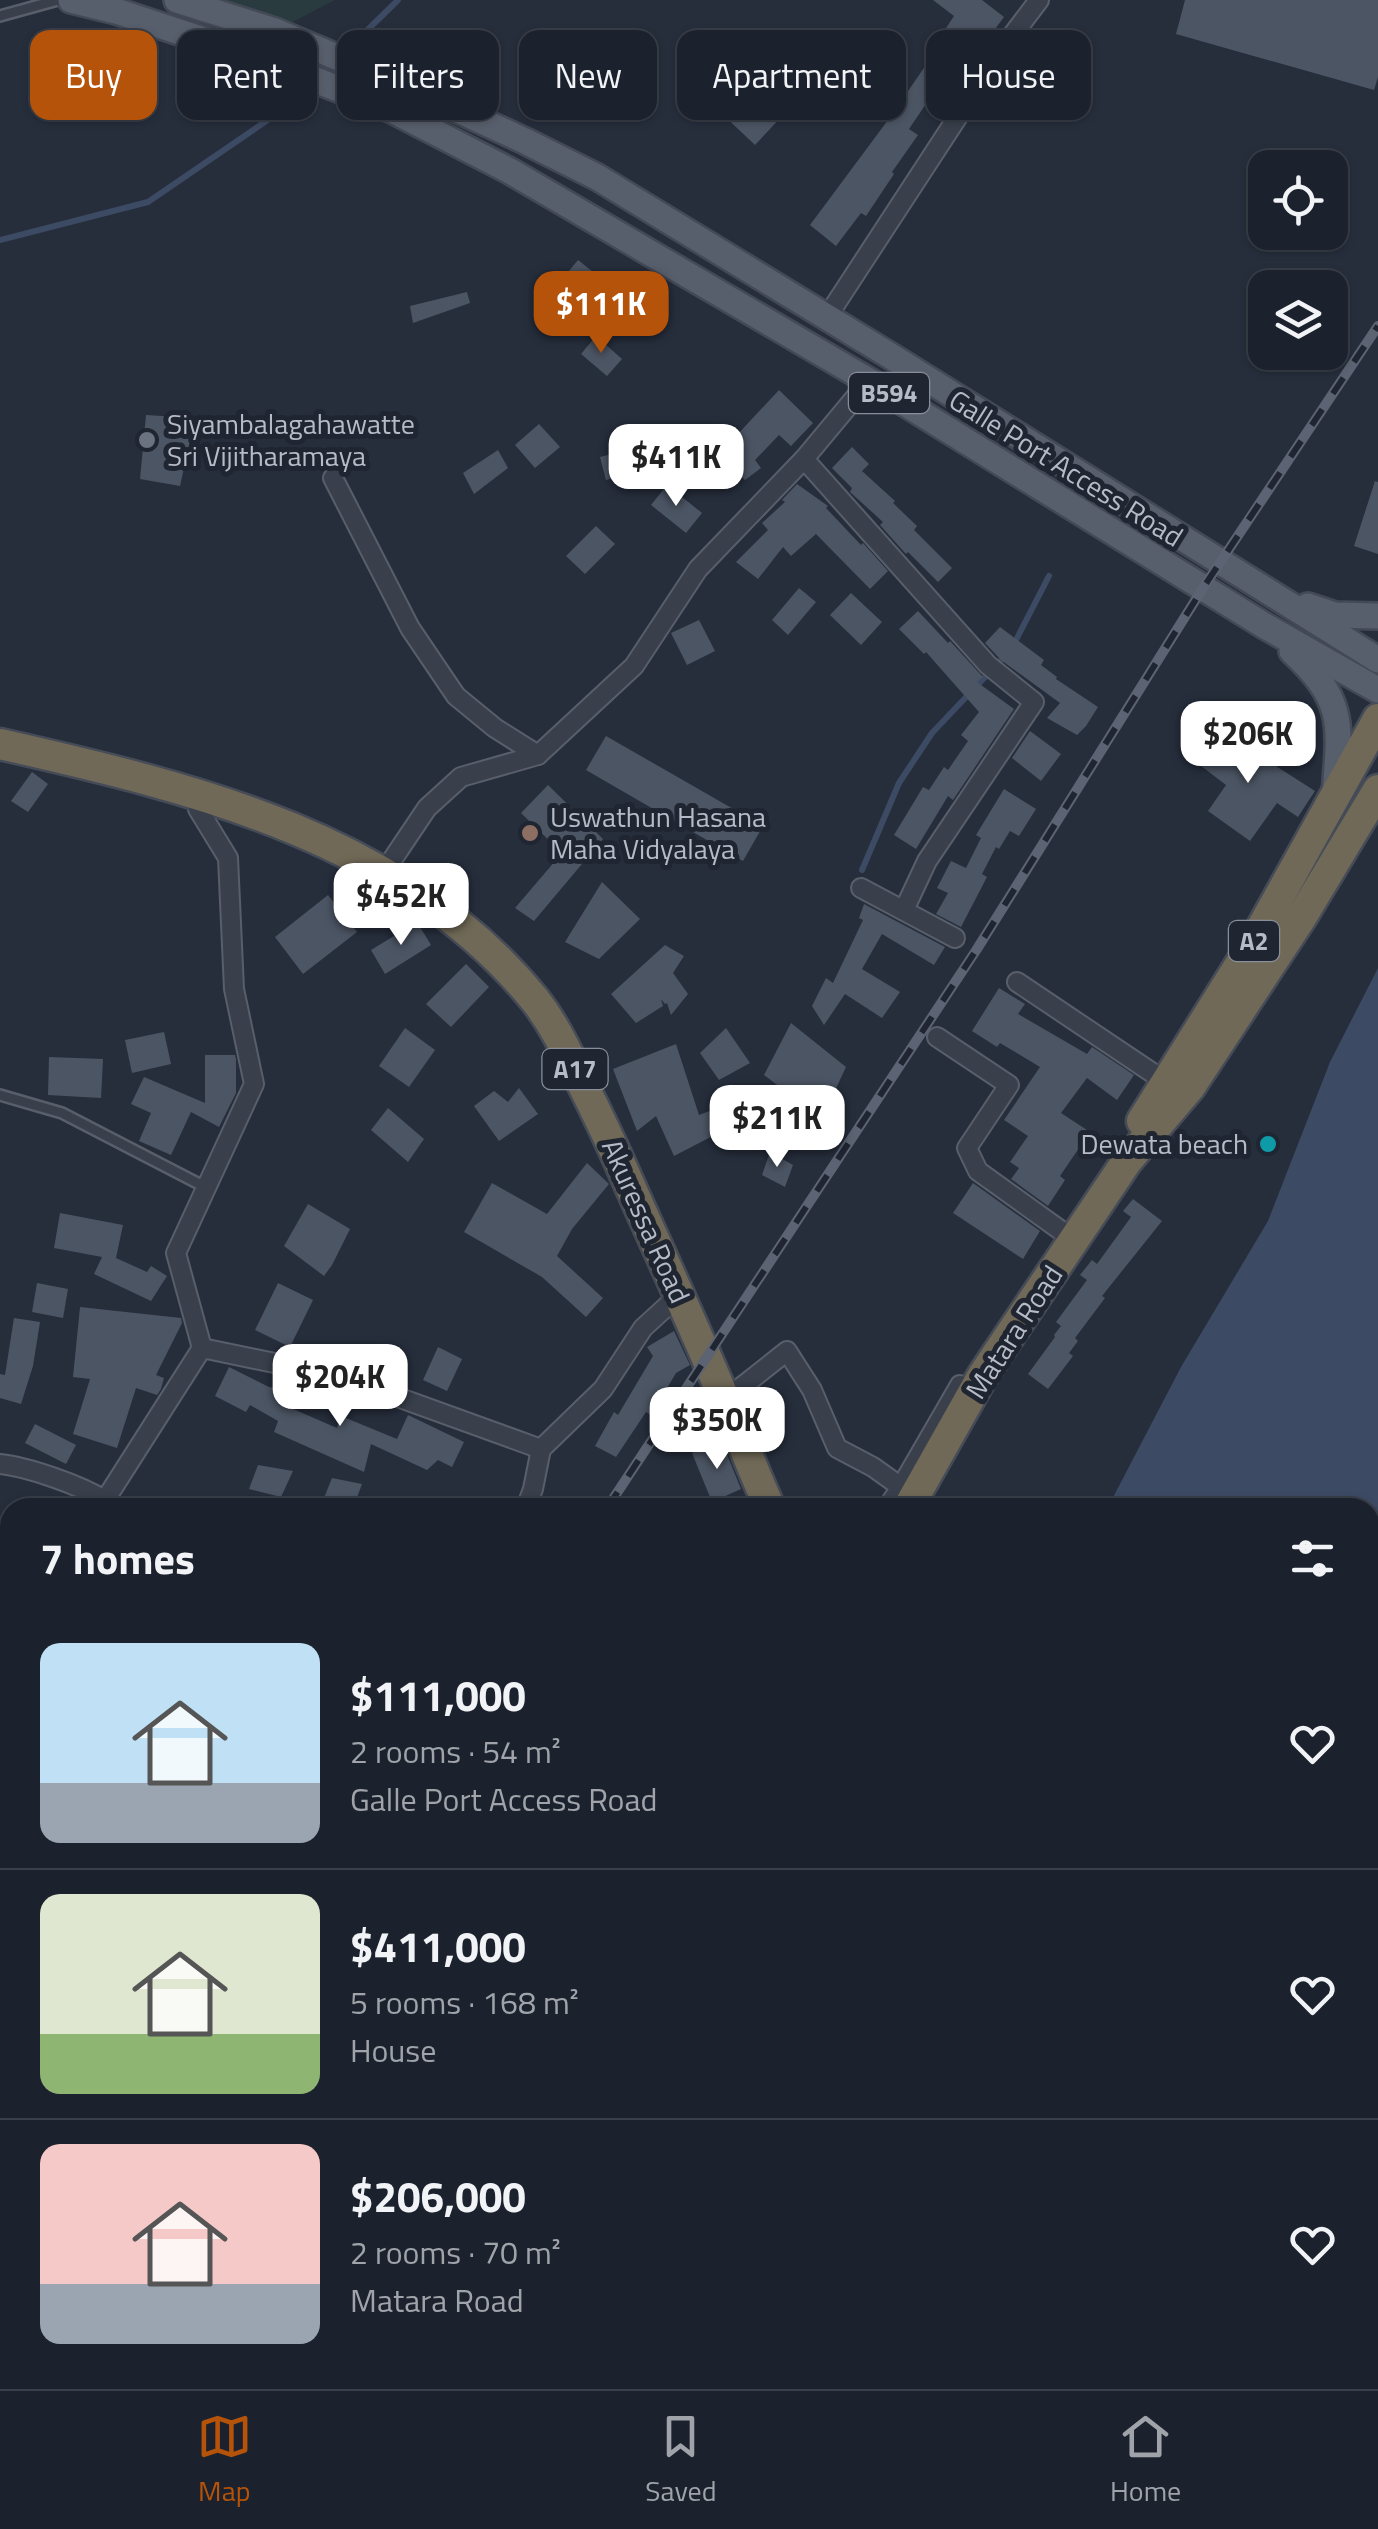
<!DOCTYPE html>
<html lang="en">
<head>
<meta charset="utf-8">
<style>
	:root { --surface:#1c222d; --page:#292f39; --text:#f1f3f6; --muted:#a0a4aa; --line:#3a3f49; --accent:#b45309 }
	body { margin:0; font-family:"Titillium Web",sans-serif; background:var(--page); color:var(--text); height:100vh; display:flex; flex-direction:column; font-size:38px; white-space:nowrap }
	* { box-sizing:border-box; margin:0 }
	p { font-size:32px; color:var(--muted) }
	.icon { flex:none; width:55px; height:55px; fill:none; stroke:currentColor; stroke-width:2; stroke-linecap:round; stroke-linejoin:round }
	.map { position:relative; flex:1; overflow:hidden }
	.panel { position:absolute; left:0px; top:1498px; width:1380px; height:892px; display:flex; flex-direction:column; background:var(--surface); border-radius:30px 30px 0 0; box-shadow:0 2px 8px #0004,0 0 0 2px var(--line) }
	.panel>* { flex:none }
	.banner { position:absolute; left:30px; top:30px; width:1320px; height:90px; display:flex; gap:20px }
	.controls { position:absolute; left:1248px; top:150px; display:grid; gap:20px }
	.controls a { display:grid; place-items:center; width:100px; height:100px; border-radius:20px; background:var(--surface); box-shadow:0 2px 8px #0004,0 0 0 2px var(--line); font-size:50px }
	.price { position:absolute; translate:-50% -85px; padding:0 22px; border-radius:20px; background:#fff; color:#222; font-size:32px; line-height:65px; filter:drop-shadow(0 2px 5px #0008) }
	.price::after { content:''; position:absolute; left:50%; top:60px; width:30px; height:22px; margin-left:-15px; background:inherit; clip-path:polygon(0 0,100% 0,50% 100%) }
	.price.current { background:var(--accent); color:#fff }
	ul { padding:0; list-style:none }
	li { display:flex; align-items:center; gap:30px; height:250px; padding:0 40px }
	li+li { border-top:2px solid var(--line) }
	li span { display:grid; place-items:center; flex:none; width:280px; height:200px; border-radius:20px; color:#555 }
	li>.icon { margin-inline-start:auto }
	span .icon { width:120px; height:120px; fill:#fffc; stroke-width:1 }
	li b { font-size:42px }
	h2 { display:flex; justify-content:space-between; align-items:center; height:120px; padding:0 40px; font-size:42px }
	.chip { padding:0 35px; border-radius:20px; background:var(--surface); box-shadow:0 2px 8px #0004,0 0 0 2px var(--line); font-size:35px; line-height:90px }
	.chip.current { background:var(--accent); color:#fff }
	.tabs { display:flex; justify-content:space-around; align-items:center; height:140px; border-top:2px solid var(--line); background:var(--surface); font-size:28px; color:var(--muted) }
	.tabs a { display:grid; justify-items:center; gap:5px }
	.tabs .current { color:var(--accent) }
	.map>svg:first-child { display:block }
	.green { fill:#293b3e }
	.water { fill:#3d4a63 }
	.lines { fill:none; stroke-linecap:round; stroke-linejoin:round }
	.stream { stroke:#3d4a63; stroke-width:6 }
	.building { fill:#4c5564 }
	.lane-casing { stroke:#585e6a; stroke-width:14 }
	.street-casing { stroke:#585e6a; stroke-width:22 }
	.primary-casing { stroke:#434955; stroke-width:30 }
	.highway-casing { stroke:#454b57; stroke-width:35 }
	.lane { stroke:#39404c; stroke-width:9 }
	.street { stroke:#39404c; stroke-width:18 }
	.primary { stroke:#585f6c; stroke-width:25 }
	.highway { stroke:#716957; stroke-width:30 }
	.rail-casing { stroke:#5c6473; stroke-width:10 }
	.rail { stroke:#1f2531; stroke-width:6; stroke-dasharray:19; stroke-linecap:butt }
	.worship-dot { fill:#6b7280; stroke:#1f2531; stroke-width:4 }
	.education-dot { fill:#8d6e63; stroke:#1f2531; stroke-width:4 }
	.culture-dot { fill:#0f9aa8; stroke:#1f2531; stroke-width:4 }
	.labels { text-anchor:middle; stroke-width:10; stroke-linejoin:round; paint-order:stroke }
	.shield { fill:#1f2531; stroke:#888e9a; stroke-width:2.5 }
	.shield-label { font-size:25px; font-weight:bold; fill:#b5bbc7 }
	.poi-label { font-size:28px; fill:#b5bbc7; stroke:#1f2531; text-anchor:start }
	.street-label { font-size:28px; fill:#b5bbc7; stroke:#1f2531 }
</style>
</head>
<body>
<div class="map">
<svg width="1378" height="2389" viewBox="0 0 1378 2389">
	<rect width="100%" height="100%" fill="#262e3c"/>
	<path class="green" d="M177,0H335L275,31Z"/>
	<path class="water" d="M1378,968V2389H901L899,2380H1370V1508L1108,1507L1181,1367L1268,1221L1330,1062Z"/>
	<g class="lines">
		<g class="stream">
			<path d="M345,52L398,0"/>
			<path d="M0,240L148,202L275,115L310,83"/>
			<path d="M1014,644L1049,576"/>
			<path d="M862,870L899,783L932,733L1007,654"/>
		</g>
	</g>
	<g class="building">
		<path d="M933,0H982L1004,17L987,40L983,37L948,92L938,86L909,129L918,135L892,172L894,174L866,216L861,213L836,246L810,225L891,116L928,62L925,60L954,16Z"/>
		<path d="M1185,0H1378V77L1374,90L1176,34Z"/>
		<path d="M829,50L849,68L833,87L813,69Z"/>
		<path d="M764,64L799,98L755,145L719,111Z"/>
		<path d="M578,260L597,275L573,304L554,289Z"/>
		<path d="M467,292L470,303L413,323L410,306Z"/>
		<path d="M596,336L622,359L607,376L581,354Z"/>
		<path d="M779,390L813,423L791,446L779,435L755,460L761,468L745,480L713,452L732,431L736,436Z"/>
		<path d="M146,415L195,418L180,486L140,479Z"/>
		<path d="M539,424L560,447L535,468L515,445Z"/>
		<path d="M852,447L869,464L862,471L895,501L893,503L917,526L914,530L952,568L938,582L908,552L906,554L880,525L883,522L850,492L852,488L832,468Z"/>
		<path d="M635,448L640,471L606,480L600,457Z"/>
		<path d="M498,450L508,468L474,494L463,473Z"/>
		<path d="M1375,481L1378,482V554L1354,546Z"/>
		<path d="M797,484L828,506L826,508L861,545L863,543L888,571L870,589L816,534L791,556L783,547L758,579L736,562L768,530L762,523L785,502L782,500Z"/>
		<path d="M667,485L702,513L686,533L651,505Z"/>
		<path d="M596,526L615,544L585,574L566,556Z"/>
		<path d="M799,588L816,602L788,635L772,620Z"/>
		<path d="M851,593L882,622L861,645L830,615Z"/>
		<path d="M918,611L948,643L950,641L983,677L977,682L1014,709L953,800L948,796L916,849L894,835L923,787L929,790L944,767L948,770L968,741L961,735L979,712L926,652L924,654L899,629Z"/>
		<path d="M699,620L715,651L687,665L671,633Z"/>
		<path d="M1000,627L1044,660L1041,665L1057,677L1056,679L1098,707L1086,726L1077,735L1047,718L1060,703L1001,660L985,643Z"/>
		<path d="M1216,728L1262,763L1265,759L1315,791L1298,817L1277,803L1250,841L1208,811L1226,785L1192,759Z"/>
		<path d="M1030,731L1061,754L1041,781L1012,758Z"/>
		<path d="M606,736L763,826L743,861L586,770Z"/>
		<path d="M32,772L48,784L28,812L11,801Z"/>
		<path d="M548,785L603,839L534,921L515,908L562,853L521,813Z"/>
		<path d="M1004,789L1036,809L1019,836L1010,831L999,849L996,847L982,874L987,877L961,927L936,914L948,893L937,888L951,861L966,868L981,838L976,835Z"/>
		<path d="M602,882L640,919L599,959L565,942Z"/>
		<path d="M328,895L357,932L303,974L275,937Z"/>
		<path d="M864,904L945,947L934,965L882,934L862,969L900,992L882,1018L845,994L824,1025L812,1006L826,978L833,983L863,920L859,918Z"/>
		<path d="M417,922L431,945L385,974L371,950Z"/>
		<path d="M665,945L684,956L673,973L688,994L671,1015L667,1003L665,1004L661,999L663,1006L636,1023L611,994Z"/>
		<path d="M466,964L489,987L451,1027L426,1004Z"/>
		<path d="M999,988L1025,1004L1018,1014L1087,1054L1092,1047L1134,1075L1117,1100L1087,1078L1061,1113L1090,1132L1060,1176L1065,1180L1048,1206L1011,1179L1019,1168L1010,1162L1028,1136L1004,1120L1040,1067L1000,1043L997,1047L972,1031Z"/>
		<path d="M791,1023L846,1067L823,1116L806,1135L791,1124L801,1103L764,1075Z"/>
		<path d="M405,1028L435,1050L409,1087L379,1066Z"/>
		<path d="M726,1028L750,1063L719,1080L700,1053Z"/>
		<path d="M164,1032L171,1064L132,1073L125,1040Z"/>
		<path d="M676,1044L699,1115L718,1108L728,1128L674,1156L656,1116L637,1131L613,1069Z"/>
		<path d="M205,1055H235L236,1059V1093L219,1127L191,1112L171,1155L139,1141L151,1113L131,1104L144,1077L205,1103Z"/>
		<path d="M49,1057L103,1059L101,1098L48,1095Z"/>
		<path d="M519,1088L538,1114L499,1141L474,1106L494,1091L508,1102Z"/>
		<path d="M388,1108L424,1139L408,1162L371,1130Z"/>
		<path d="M770,1152L793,1165L785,1187L762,1175Z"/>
		<path d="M587,1163L609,1184L572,1229L557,1256L603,1298L586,1317L542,1277L464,1232L492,1183L547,1214Z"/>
		<path d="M973,1183L1040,1231L1023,1259L953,1213Z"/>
		<path d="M1133,1199L1162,1221L1102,1296L1105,1298L1075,1338L1078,1341L1069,1353L1073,1356L1048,1389L1028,1374L1055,1337L1054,1335L1061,1326L1056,1322L1087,1280L1080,1275L1092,1260L1097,1264L1131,1217L1123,1211Z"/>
		<path d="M308,1204L350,1229L332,1265L324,1276L284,1246Z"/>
		<path d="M60,1213L123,1225L116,1258L147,1272L151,1266L167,1276L151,1301L94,1274L102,1257L54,1248Z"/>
		<path d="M37,1283L68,1289L63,1318L32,1312Z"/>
		<path d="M278,1283L313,1300L290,1347L255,1330Z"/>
		<path d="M80,1307L181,1318L182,1323L156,1375L164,1378L161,1389L157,1395L136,1388L117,1448L73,1434L90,1379L73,1377Z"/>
		<path d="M14,1318L40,1322L33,1366L21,1404L0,1398V1374L5,1375Z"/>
		<path d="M674,1331L690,1365L676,1373L651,1415L646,1412L616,1457L595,1446L614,1412L618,1415L653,1356L647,1347Z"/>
		<path d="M438,1347L462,1359L447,1391L423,1380Z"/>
		<path d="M229,1367L269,1387L289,1390L284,1405L337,1428L341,1416L397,1439L408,1415L464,1442L452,1467L438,1460L427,1470L371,1444L364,1472L274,1432L278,1421L250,1405L246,1412L215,1396Z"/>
		<path d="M35,1424L76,1445L66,1464L25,1443Z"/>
		<path d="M722,1442L741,1489L712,1502L692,1453Z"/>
		<path d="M258,1465L293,1471L281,1497L249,1489Z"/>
		<path d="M332,1478L362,1484L353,1508H320Z"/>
	</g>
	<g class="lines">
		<g class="lane-casing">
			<g id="lane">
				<path d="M0,16L58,0"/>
				<path d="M0,1095L62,1113L205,1187"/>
			</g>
		</g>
		<g class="street-casing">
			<g id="street">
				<path d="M827,317L1002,49L1039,0"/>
				<path d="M804,459L988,665L1034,702L927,861L904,910"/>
				<path d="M333,478L410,628L456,696L495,728L538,755"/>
				<path d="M384,872L427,808L461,777L538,755L634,666L698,569L804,459L869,381"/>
				<path d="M861,888L955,938"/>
				<path d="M1017,982L1166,1082"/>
				<path d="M937,1037L1009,1085L967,1148L978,1171L1074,1240L1069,1247"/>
				<path d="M202,1348L342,1377L541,1449"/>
				<path d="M725,1400L787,1351L812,1390L837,1448L873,1467L901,1487"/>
				<path d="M0,1464C28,1467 80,1485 104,1500"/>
				<path d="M100,1508L202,1348L176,1253L254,1084L234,989L228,858L198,809V794"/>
				<path d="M526,1508L533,1489L541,1449L603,1389L643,1328L678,1296"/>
				<path d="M887,1508L901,1487L960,1385"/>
				<path d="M0,1825L10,1827"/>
				<path d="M0,2328H10"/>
				<path d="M21,2389L27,2380"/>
				<path d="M116,2389L119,2381L124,2380"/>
				<path d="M321,2389L322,2380"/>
			</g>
		</g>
		<g class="primary-casing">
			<g id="primary">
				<path d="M71,0L116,11L264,60L392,110L510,171L869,381L1265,626L1378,690"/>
				<path d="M177,0L275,31L417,91L525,141L597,177L889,355L1378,660"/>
				<path d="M1308,606L1335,615L1378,616"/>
				<path d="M1292,651C1346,701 1340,725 1335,795"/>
			</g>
		</g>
		<g class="highway-casing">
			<g id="highway">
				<path d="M0,744C194,788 404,838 535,1000C554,1024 567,1052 580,1079C598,1115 615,1151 631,1188C663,1260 696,1331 726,1403C741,1438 754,1473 770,1508"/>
				<path d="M1142,1121L1251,947L1378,719"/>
				<path d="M908,1508L983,1375L1127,1161L1190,1087L1301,918L1378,790"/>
				<path d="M622,2380L623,2389"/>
			</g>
		</g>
		<use href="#lane" class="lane"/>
		<use href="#street" class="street"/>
		<use href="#primary" class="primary"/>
		<use href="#highway" class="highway"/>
		<g class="rail-casing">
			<g id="rail">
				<path d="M607,1508L977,949L1203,588L1378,326"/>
				<path d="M40,2389L46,2380"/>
			</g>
		</g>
		<use href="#rail" class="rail"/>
	</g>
	<circle class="worship-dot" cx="147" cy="440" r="10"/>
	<circle class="education-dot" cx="530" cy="833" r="10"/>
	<circle class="culture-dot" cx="1268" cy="1144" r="10"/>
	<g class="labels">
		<g class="shield">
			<rect x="849" y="373" width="80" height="40" rx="8"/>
			<rect x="1229" y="921" width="50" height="40" rx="8"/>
			<rect x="542.5" y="1049" width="65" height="40" rx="8"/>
		</g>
		<g class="shield-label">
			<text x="889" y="402">B594</text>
			<text x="1254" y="950">A2</text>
			<text x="575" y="1078">A17</text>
		</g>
		<g class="poi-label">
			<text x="167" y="434">Siyambalagahawatte<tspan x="167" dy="32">Sri Vijitharamaya</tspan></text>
			<text x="550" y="827">Uswathun Hasana<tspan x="550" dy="32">Maha Vidyalaya</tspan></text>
			<text x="1248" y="1154" text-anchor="end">Dewata beach</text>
		</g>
		<g class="street-label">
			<text transform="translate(1066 468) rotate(32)" y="10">Galle Port Access Road</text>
			<text transform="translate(646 1221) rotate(66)" y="10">Akuressa Road</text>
			<text transform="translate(1014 1332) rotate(-57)" y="10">Matara Road</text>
		</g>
	</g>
</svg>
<div class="controls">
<a><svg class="icon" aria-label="locate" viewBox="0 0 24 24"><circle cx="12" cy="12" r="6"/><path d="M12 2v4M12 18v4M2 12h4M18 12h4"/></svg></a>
<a><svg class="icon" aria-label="layers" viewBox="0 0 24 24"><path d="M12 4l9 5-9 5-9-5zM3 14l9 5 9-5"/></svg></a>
</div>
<b class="price current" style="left:601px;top:356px">$111K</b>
<b class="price" style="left:676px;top:509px">$411K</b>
<b class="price" style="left:1248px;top:786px">$206K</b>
<b class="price" style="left:401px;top:948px">$452K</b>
<b class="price" style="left:777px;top:1170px">$211K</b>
<b class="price" style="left:340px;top:1429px">$204K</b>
<b class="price" style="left:717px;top:1472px">$350K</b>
<div class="banner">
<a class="chip current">Buy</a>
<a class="chip">Rent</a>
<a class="chip">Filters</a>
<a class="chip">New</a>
<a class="chip">Apartment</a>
<a class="chip">House</a>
</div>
<section class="panel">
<h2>7 homes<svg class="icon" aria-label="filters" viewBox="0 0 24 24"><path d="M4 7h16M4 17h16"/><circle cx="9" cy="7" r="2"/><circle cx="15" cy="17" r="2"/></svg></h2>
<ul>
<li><span style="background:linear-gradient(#bfe0f5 70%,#9aa5b1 0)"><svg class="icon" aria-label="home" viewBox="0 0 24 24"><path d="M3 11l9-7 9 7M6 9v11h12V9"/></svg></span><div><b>$111,000</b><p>2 rooms · 54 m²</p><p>Galle Port Access Road</p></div><svg class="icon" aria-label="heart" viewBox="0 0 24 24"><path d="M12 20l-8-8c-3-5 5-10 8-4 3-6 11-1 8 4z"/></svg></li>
<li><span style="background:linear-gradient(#dfe7d0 70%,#8fb573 0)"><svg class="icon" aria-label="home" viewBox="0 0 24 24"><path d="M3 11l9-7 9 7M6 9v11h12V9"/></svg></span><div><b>$411,000</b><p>5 rooms · 168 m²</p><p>House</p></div><svg class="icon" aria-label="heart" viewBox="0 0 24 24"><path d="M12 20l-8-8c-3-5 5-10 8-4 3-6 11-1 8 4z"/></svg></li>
<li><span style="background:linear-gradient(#f6c9c9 70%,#9aa5b1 0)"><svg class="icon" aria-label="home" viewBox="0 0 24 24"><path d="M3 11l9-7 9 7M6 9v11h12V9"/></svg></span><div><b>$206,000</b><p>2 rooms · 70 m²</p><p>Matara Road</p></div><svg class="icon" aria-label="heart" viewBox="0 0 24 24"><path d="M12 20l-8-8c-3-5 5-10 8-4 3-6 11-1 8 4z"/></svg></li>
</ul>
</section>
</div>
<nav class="tabs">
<a class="current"><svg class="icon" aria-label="map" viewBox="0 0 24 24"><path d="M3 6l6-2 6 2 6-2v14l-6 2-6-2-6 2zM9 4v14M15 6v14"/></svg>Map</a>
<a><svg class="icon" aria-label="saved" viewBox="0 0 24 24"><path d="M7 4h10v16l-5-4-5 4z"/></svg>Saved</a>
<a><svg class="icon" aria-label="home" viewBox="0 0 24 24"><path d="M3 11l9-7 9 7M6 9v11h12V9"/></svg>Home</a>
</nav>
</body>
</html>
